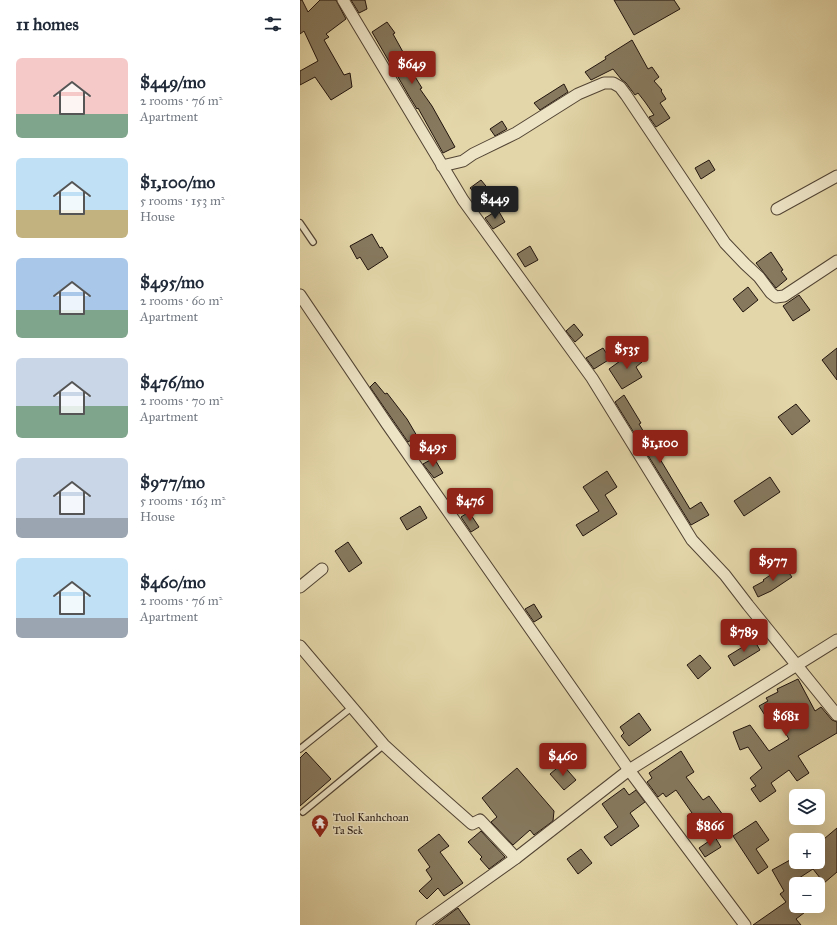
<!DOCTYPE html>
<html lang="en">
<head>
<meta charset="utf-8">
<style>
	:root { --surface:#fff; --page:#f2f2f3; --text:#1f2937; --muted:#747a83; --accent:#8f2418 }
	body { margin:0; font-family:"IM FELL Great Primer",serif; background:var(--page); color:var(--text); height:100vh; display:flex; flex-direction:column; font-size:15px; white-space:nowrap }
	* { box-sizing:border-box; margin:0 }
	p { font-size:13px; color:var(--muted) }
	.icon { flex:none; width:22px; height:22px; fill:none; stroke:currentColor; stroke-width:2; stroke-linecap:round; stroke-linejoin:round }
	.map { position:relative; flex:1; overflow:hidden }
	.drawer { display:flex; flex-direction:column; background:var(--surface); width:300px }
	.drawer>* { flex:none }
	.controls { position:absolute; left:489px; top:789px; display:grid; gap:8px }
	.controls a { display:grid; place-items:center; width:36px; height:36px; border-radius:6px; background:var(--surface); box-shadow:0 4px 16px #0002; font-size:20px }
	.price { position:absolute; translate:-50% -34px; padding:0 9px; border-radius:4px; background:var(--accent); color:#fff; font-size:13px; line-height:26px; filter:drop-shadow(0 1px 2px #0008) }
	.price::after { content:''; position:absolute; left:50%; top:24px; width:12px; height:9px; margin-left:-6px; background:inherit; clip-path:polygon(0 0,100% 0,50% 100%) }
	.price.on { background:#222; color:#fff }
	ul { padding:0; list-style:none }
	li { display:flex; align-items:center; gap:12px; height:100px; padding:0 16px }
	li span { display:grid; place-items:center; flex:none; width:112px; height:80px; border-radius:6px; color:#555 }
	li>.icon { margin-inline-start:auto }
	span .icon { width:48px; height:48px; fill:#fffc; stroke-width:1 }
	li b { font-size:17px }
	h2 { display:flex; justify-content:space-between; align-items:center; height:48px; padding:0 16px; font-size:17px }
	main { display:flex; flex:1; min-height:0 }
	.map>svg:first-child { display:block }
	.building { fill:#86795e; stroke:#21140e }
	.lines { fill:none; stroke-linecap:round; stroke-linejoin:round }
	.service-casing { stroke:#524434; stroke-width:8 }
	.minor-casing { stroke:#524434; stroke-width:13 }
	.service { stroke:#ede4c6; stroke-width:5.5 }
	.minor { stroke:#ede4c6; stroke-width:11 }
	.labels { text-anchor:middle; stroke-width:3; stroke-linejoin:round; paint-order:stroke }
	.poi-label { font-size:11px; fill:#21140e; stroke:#ede4c6; text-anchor:start }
</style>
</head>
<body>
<main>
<section class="drawer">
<h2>11 homes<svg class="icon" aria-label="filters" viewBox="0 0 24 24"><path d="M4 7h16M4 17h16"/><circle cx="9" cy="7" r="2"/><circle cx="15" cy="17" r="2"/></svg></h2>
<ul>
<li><span style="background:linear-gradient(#f6c9c9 70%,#7fa58c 0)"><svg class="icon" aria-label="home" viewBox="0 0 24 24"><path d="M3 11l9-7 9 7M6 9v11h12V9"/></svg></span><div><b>$449/mo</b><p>2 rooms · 76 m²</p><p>Apartment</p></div></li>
<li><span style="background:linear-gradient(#bfe0f5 65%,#c2b280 0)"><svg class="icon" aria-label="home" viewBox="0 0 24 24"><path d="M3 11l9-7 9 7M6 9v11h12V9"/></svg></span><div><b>$1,100/mo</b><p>5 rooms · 153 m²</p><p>House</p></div></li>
<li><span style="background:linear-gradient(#a9c7e8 65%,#7fa58c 0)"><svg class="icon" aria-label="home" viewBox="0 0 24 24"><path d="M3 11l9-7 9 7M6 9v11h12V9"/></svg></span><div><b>$495/mo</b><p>2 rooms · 60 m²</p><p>Apartment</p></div></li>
<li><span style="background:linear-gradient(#c9d6e8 60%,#7fa58c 0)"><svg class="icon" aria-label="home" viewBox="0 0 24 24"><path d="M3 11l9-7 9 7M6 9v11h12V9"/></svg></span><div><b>$476/mo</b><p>2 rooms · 70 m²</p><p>Apartment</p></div></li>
<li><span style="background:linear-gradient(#c9d6e8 75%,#9aa5b1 0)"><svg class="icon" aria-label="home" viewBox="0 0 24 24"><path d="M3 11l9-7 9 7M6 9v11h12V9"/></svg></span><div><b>$977/mo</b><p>5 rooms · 163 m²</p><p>House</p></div></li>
<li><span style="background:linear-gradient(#bfe0f5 75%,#9aa5b1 0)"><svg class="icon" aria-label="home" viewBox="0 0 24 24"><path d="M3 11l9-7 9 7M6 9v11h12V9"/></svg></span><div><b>$460/mo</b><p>2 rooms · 76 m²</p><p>Apartment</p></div></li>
</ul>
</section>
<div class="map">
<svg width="537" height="925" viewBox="0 0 537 925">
	<rect width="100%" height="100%" fill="#e3d6a8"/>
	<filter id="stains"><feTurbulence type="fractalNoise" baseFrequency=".005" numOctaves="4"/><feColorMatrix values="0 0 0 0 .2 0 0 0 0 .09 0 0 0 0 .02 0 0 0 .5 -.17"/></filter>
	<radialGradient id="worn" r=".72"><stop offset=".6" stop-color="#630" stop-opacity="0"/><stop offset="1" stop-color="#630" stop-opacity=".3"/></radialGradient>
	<g class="building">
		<path d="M0,0H2L8,12L20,0H36L46,19L26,34L29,37L24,40L44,75L50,73L52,87L31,100L15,77L0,85V71L18,61L4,31L0,34Z"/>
		<path d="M51,0H65L67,9L59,13Z"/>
		<path d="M314,0H374L380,9L334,35Z"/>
		<path d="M87,22L95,33L93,34L103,52L101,54L122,88L120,89L132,106L155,147L143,153L118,108L117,109L109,96L72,32Z"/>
		<path d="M332,40L348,69L352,67L359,77L354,81L362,90L361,91L366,99L360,103L370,118L356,127L349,117L354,115L345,102L338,93L335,95L326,83L321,79L313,69L291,80L285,72L306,59L305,57Z"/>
		<path d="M264,84L268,92L240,110L234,103Z"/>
		<path d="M202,121L207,129L195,136L190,129Z"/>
		<path d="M409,160L415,170L401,179L395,168Z"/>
		<path d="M181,180L190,191L180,199L170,188Z"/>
		<path d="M198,210L205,222L193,229L185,218Z"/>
		<path d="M72,234L80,248L82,247L88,257L68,270L60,257L57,259L50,246Z"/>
		<path d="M230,246L238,260L225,267L217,254Z"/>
		<path d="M471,252L483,270L481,271L487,279L476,288L456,263Z"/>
		<path d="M448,287L458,300L443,312L433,299Z"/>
		<path d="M499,295L510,310L493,321L483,306Z"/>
		<path d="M274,324L283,335L275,342L266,331Z"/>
		<path d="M303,348L310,359L294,369L286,358Z"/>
		<path d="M537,348V380L522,360Z"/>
		<path d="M334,351L342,362L336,367L342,377L322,389L309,369Z"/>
		<path d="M75,382L85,394L87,393L107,419L117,436L108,442L70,387Z"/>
		<path d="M324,395L341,423L339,424L390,509L401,502L409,515L391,525L315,402Z"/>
		<path d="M496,404L510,421L492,435L478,417Z"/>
		<path d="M134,458L143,473L134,478L123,464Z"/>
		<path d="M307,471L317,487L305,495L317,514L283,536L276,525L299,511L283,487Z"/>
		<path d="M470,477L480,492L444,516L434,501Z"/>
		<path d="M120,506L127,518L107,530L100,518Z"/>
		<path d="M169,512L179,527L171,532L161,517Z"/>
		<path d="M48,542L62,563L49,572L35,551Z"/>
		<path d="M484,566L492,577L471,591L458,597L453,587L464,581L463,580Z"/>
		<path d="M234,604L242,617L234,622L225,609Z"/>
		<path d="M454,640L460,650L434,666L428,656Z"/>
		<path d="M400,655L411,668L398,679L387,665Z"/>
		<path d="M498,679L515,711L521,707L532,720L537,722V733L498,756L509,773L497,781L489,770L471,783L476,791L460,802L451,789L456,786L450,778L462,768L448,747L440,750L433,732L450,725L469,751L489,739L473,713L466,717L459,706L468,701L466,698L478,692L477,689Z"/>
		<path d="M339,713L351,730L329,746L321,736L324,733L320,727Z"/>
		<path d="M381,751L394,772L386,777L403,800L409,796L423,815L400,832L387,816L392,813L376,790L366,797L363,793L358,797L347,782L352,778L349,773Z"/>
		<path d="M6,752L31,779L0,806V758Z"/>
		<path d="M262,764L276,780L264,790L250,774Z"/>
		<path d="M217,768L254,811L253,821L234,835L230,830L213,845L191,822L197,817L182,798Z"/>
		<path d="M324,788L329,795L336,790L345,802L330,813L339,826L311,846L304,837L318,827L302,804Z"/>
		<path d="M456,821L469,840L456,849L468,867L458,874L433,836Z"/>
		<path d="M537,828V872L524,883L513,869L496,880V906H513L496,919L501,925H453L486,902L480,894L484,891L472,870L490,860L492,862H518V844Z"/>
		<path d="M181,831L205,857L189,869L180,859L182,857L168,842Z"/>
		<path d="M139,834L149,846L140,852L163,883L144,896L138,888L127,899L119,891L132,879L126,870L130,867L118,850Z"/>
		<path d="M415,837L421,847L405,857L399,848Z"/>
		<path d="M281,849L292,863L278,874L267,859Z"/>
		<path d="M158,908L170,925H135L155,910Z"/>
	</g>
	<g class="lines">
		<g class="service-casing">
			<g id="service">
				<path d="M0,223L13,242"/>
				<path d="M0,749L51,708"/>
				<path d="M3,812L84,745"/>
			</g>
		</g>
		<g class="minor-casing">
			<g id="minor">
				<path d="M43,0L163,200L292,378L392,540L425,575L448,605L537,715"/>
				<path d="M142,166L163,161L173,154L216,133L278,94L304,83H313L320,87L326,95L425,243L445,264L459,277L471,293L476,297L484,296L537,261"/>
				<path d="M477,209L537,176"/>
				<path d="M0,295L87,424L329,770L445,925"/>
				<path d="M0,587L22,569"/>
				<path d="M0,646L84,745L121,779L172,824L180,820L216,858"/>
				<path d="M122,925L216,858L329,770L537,640"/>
			</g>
		</g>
		<use href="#service" class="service"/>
		<use href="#minor" class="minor"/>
	</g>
	<defs>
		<g id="temple-pin" transform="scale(0.9)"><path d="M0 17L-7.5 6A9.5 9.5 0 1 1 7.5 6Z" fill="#8f2418" stroke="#ede4c6"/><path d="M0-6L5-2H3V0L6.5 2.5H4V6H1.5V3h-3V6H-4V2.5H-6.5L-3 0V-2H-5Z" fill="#fff"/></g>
	</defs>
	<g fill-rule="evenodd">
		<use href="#temple-pin" x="20" y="823"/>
	</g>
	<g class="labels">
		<g class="poi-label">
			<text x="33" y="821">Tuol Kanhchoan<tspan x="33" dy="13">Ta Sek</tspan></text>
		</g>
	</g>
	<rect width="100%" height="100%" filter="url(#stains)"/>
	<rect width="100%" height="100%" fill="url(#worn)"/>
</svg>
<div class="controls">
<a><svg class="icon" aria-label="layers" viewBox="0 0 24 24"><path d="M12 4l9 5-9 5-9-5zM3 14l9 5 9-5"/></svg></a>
<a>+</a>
<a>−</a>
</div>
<b class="price" style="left:112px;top:85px">$649</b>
<b class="price on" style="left:195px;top:220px">$449</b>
<b class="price" style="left:327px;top:370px">$535</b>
<b class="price" style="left:360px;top:464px">$1,100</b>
<b class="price" style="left:133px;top:468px">$495</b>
<b class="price" style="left:170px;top:522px">$476</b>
<b class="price" style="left:473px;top:582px">$977</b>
<b class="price" style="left:444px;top:653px">$789</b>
<b class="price" style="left:486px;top:737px">$681</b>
<b class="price" style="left:263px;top:777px">$460</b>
<b class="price" style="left:410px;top:847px">$866</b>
</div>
</main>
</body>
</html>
